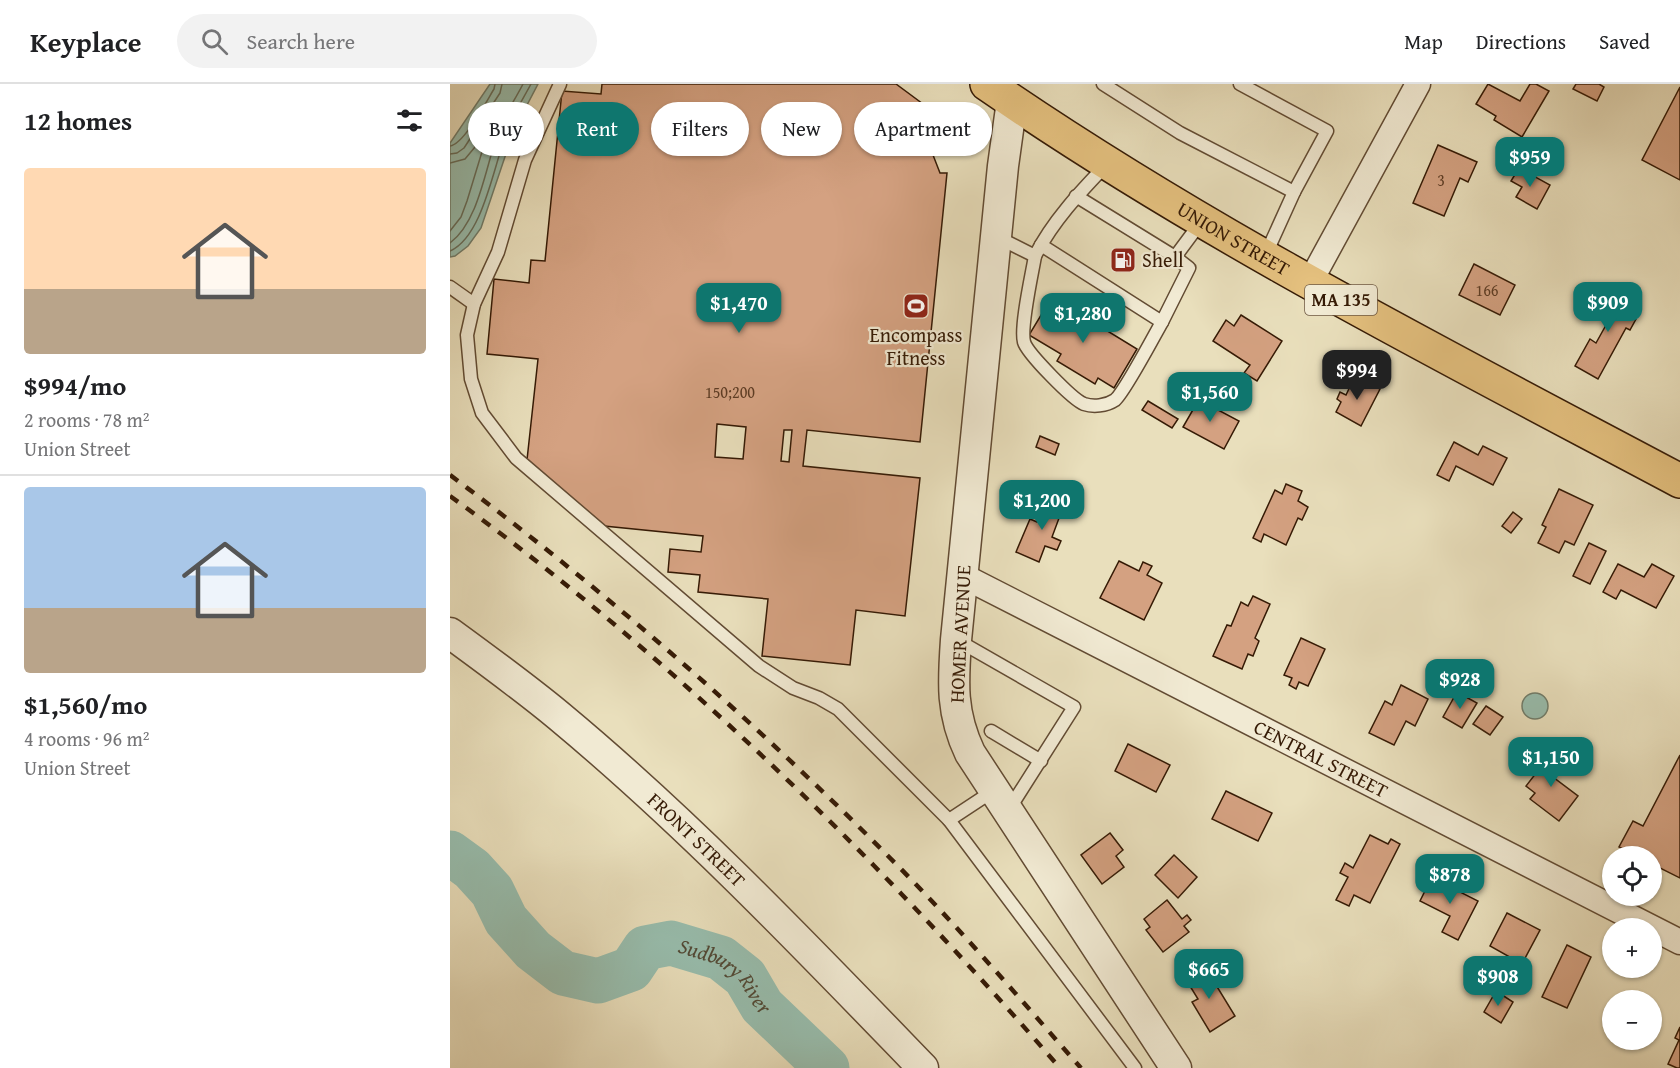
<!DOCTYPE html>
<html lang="en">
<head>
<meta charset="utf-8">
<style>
	:root { --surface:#fff; --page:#f2f2f2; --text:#202124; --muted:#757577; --line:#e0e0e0; --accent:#0f766e }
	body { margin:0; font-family:"Gentium Book Plus",serif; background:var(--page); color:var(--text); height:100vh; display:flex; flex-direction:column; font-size:22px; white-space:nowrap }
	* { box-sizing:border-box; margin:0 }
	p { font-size:20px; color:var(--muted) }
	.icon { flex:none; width:33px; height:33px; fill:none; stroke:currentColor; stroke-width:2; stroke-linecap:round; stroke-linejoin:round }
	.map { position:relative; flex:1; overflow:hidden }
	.side { display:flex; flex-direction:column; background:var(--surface); width:450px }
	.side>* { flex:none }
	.banner { position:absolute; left:18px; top:18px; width:570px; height:54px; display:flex; gap:12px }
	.fabs { position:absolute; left:1152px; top:762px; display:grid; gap:12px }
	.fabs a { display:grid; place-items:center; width:60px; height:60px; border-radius:50%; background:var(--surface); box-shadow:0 2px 4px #0004; font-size:30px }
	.price { position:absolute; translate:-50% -51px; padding:0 14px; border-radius:12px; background:var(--accent); color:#fff; font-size:20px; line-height:39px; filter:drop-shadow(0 2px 3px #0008) }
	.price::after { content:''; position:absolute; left:50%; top:36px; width:18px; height:14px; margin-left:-9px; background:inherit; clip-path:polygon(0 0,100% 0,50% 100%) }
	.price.current { background:#222; color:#fff }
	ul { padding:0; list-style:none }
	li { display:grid; align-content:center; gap:12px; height:318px; padding:0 24px }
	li+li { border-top:2px solid var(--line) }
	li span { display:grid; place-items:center; height:186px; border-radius:6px; color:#555 }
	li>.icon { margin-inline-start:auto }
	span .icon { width:108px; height:108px; fill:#fffc; stroke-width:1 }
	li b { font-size:26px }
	h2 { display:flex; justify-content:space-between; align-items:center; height:72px; padding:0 24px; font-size:26px }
	.tag { padding:0 21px; border-radius:27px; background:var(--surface); box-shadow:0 2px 4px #0004; font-size:21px; line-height:54px }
	.tag.current { background:var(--accent); color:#fff }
	header { display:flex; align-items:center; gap:36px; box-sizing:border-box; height:84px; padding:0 30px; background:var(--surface); border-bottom:2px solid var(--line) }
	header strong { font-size:28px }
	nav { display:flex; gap:33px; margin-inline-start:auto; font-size:21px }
	.search { width:420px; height:54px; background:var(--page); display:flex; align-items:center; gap:15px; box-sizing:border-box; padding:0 21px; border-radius:33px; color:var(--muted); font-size:22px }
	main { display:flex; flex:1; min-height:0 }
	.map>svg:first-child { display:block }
	.water { fill:#98bdad; stroke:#707c6a; stroke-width:1.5 }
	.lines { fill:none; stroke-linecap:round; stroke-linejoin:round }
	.shore { stroke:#666c59; stroke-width:1.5 }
	.river { stroke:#98bdad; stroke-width:45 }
	.building { fill:#d4a181; stroke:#351a05; stroke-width:1.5; fill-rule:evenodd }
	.service-casing { stroke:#624b33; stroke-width:15 }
	.minor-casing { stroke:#624b33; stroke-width:27 }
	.tertiary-casing { stroke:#624b33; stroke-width:33 }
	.primary-casing { stroke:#351a05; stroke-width:36 }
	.service { stroke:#f1ead3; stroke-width:12 }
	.minor { stroke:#f1ead3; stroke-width:24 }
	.tertiary { stroke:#f1ead3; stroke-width:30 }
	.primary { stroke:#e4c07e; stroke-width:33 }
	.rail { stroke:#351a05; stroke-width:4.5; stroke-dasharray:10 10; stroke-linecap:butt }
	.labels { text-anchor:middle; stroke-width:4.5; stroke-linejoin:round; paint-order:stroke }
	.number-label { font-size:16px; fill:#5d3c24 }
	.shield { fill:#f1ead3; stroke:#6d5843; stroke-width:1.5 }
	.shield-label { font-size:18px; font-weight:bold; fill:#351a05 }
	.street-label { font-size:20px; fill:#351a05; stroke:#f1ead3 }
	.poi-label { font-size:20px; fill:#351a05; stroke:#f1ead3; text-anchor:start }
	.water-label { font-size:21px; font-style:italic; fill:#534b37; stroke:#f1ead3 }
</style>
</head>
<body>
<header>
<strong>Keyplace</strong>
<div class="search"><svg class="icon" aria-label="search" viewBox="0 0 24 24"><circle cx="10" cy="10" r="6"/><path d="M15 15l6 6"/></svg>Search here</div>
<nav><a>Map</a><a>Directions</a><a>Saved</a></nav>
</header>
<main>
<section class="side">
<h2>12 homes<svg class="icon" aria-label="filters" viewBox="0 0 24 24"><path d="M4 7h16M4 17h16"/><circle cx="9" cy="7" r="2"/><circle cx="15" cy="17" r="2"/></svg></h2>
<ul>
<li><span style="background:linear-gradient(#ffd9b3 65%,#b9a48a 0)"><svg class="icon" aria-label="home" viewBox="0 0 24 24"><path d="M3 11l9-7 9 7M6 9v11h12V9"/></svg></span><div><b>$994/mo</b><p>2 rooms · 78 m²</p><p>Union Street</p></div></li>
<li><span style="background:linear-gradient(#a9c7e8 65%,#b9a48a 0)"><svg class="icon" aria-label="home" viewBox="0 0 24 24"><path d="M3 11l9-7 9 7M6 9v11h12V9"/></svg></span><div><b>$1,560/mo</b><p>4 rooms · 96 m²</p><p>Union Street</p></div></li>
</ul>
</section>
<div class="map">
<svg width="1230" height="984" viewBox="0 0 1230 984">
	<rect width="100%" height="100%" fill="#e9dfbc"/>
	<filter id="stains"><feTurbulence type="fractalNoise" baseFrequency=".00333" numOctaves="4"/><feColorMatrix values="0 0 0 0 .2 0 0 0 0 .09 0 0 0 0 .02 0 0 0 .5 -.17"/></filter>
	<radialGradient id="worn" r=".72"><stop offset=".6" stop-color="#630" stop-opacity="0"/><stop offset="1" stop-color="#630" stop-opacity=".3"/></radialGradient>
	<g class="water">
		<path d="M40,0H88L64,46L31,144L18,162L5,172L0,173V59Z"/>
		<circle cx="1085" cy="622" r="13"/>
	</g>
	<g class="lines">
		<g class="shore">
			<path d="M0,62C14,60 36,18 44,5L45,0"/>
			<path d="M0,70L7,69L14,64L50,9L52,0"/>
			<path d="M0,79L15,75L30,57L35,58L17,117L11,133L0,147"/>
			<path d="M0,159C31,136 36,76 51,41C57,27 66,14 73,0"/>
			<path d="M0,167C34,152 44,78 58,45C64,29 73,15 81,0"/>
		</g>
		<path class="river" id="s1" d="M0,769L22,785L42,807L56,836L83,866L113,889L148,897L181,885L195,864L221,859L271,874L295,893L312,922L377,984"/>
	</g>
	<g class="building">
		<path d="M152,0H446L473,20L466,26L473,42L482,39L492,68L483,71L490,89H497L470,358L357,346L353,382L470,394L455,532L406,526L400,581L312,572L318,515L248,508L250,491L218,488L220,465L251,468L253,452L144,441L77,376L88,275L37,270L44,195L79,199L81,176L95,177L112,7L151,10ZM267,340L296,343L293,375L265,373ZM334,346H342L339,378L331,377Z"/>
		<path d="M1038,0L1070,17L1080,0H1086L1099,7L1072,53L1044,36L1046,32L1026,20Z"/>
		<path d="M1126,0H1149L1154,3L1147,17L1123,5Z"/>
		<path d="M1230,3V96L1192,76Z"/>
		<path d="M988,61L1027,78L1018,98L1010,94L994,132L963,119Z"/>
		<path d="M1069,84L1100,101L1087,125L1066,113L1072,103L1061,97Z"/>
		<path d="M1024,180L1065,201L1050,231L1009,211Z"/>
		<path d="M1169,199L1186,208L1175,229L1186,235L1180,246L1176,244L1148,295L1125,282L1140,255L1146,259L1161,232L1154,228Z"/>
		<path d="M602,213L687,265L664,304L648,294L645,300L607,277L611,270L579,251Z"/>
		<path d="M791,231L832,257L807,297L794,289L800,281L763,257L776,236L784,242Z"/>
		<path d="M905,292L930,305L911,342L886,328L891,318L887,315L890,308L896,311Z"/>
		<path d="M738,310L789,337L774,365L733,343L744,324L733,318Z"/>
		<path d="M698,317L728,335L722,344L692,326Z"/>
		<path d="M590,352L609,360L605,371L586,363Z"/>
		<path d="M1004,358L1028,371L1033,362L1057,374L1043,401L1006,382L999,397L987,391Z"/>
		<path d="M836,400L852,407L848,417L858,423L852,436L848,434L836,461L814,450L811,458L803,454L825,406L832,410Z"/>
		<path d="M1109,405L1143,421L1124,461L1115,457L1109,469L1088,459L1096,443L1092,441Z"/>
		<path d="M598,412L615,418L602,453L611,457L607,466L595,462L589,478L566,468L580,435L587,438Z"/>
		<path d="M1063,428L1072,435L1061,449L1052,442Z"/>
		<path d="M1139,459L1156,467L1140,500L1123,492Z"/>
		<path d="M669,477L689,487L693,478L702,482L697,491L712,499L694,536L650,514Z"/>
		<path d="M1168,480L1194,493L1202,480L1224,492L1206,524L1171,506L1166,515L1153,508Z"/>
		<path d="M803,512L820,520L805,554L809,557L803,572L798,570L792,585L763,572L777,541L781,542L791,518L798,522Z"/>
		<path d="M851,554L875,565L858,602L849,598L846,605L839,601L842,594L834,591Z"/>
		<path d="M951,601L978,615L965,642L956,637L944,661L919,649L935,617L942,621Z"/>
		<path d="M1007,608L1027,619L1012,644L993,633Z"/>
		<path d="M1036,622L1053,633L1040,651L1023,640Z"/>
		<path d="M678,660L720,681L706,708L665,687Z"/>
		<path d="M1104,666L1116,675L1103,693L1128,712L1109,737L1080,715L1085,709L1076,702Z"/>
		<path d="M1230,671V794L1202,780V772H1187L1169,763L1183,737L1193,742Z"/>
		<path d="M776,707L822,729L808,757L762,735Z"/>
		<path d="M660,749L673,766L666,772L674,783L652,800L631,771Z"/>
		<path d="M920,751L938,760L941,755L950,760L920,819L904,811L899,822L886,816L898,793L890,789L895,779L903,784Z"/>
		<path d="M724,771L747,793L728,814L705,791Z"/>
		<path d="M982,793L998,800L999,797L1006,800L1004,805L1028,817L1008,856L992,848L1000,832L970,817Z"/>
		<path d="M717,816L732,835L737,831L741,836L734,842L739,848L713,868L696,846L700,843L694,835Z"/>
		<path d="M1057,829L1090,846L1072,880L1040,862Z"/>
		<path d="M1117,861L1141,873L1117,924L1092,913Z"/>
		<path d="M755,883L785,932L760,948L742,918L748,915L735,894Z"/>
		<path d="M1046,907L1063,918L1051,939L1034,928Z"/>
		<path d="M1230,943V984H1227L1218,980L1229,956L1225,954Z"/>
	</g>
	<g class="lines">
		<g class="service-casing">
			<g id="service">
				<path d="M110,0L75,76L48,168L24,220L17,251L21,295L32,329L66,374L309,582L343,604L369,614L388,625L499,736L685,984"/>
				<path d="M653,0L730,49L844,108L815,172"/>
				<path d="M790,0L877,47L844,108"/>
				<path d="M626,112L725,173"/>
				<path d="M547,153L585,172C602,138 630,108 657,80"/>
				<path d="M591,161L712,238L739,184L725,173L751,138"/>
				<path d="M585,172C582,190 570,243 574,258C577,269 623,316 634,320C643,323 656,322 665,316C674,309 704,252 712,238"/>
				<path d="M0,203L24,220"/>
				<path d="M507,556L624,623L558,727"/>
				<path d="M541,647L591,677"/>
				<path d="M499,736L543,707"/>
			</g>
		</g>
		<g class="minor-casing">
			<g id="minor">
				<path d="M860,198L968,0"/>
				<path id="s2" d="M513,492L1230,858"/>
			</g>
		</g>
		<g class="tertiary-casing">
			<g id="tertiary">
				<path d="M562,17L553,82L506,556C503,599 501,629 520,669L726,984"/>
				<path id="s3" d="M0,549C37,576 74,603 109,632C239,740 356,863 473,984"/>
			</g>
		</g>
		<g class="primary-casing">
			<g id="primary">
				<path id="s4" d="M537,0C756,151 995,272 1230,397"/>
			</g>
		</g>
		<use href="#service" class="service"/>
		<use href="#minor" class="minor"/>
		<use href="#tertiary" class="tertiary"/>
		<use href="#primary" class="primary"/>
		<g class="rail">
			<path d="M0,391C159,510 309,641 448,782C512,847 571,916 631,984"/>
			<path d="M0,412C226,576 427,773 610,984"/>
		</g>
	</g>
	<defs>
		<g id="fuel-square" transform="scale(1.35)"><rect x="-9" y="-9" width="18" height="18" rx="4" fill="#8f2418" stroke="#f1ead3"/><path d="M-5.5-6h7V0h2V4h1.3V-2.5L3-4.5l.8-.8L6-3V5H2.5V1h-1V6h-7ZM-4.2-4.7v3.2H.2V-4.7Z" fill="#fff"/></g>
		<g id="stadium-square" transform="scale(1.35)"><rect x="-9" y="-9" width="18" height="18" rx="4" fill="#8f2418" stroke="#f1ead3"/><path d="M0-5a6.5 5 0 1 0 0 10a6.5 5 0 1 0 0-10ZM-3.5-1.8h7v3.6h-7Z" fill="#fff"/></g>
	</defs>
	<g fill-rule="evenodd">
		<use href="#fuel-square" x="673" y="176"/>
		<use href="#stadium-square" x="466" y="222"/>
	</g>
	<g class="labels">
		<g class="number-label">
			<text x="991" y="102">3</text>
			<text x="1037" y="212">166</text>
			<text x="280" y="314">150;200</text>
		</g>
		<rect class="shield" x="855" y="201" width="72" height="30" rx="4.5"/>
		<g class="shield-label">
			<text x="891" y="222">MA 135</text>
		</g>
		<g class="street-label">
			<text dy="7" stroke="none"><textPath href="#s4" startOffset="291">UNION STREET</textPath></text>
			<text transform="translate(510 550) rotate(-87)" y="7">HOMER AVENUE</text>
			<text dy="7" stroke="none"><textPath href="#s2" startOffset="402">CENTRAL STREET</textPath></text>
			<text dy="7" stroke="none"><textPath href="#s3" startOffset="322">FRONT STREET</textPath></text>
		</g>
		<g class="poi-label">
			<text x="692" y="183">Shell</text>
			<text x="466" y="258" text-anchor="middle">Encompass<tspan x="466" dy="23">Fitness</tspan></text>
		</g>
		<g class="water-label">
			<text dy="7" stroke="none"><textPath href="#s1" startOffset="356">Sudbury River</textPath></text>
		</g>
	</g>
	<rect width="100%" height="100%" filter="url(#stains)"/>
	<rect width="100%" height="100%" fill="url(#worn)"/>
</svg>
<div class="fabs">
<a><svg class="icon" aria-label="locate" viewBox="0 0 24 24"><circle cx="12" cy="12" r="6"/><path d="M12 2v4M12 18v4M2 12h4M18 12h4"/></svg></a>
<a>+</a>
<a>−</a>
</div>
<b class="price" style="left:1080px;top:104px">$959</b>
<b class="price" style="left:1158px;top:249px">$909</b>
<b class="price" style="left:289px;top:250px">$1,470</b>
<b class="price" style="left:633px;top:260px">$1,280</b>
<b class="price current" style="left:907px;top:317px">$994</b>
<b class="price" style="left:760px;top:339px">$1,560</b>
<b class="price" style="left:592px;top:447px">$1,200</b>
<b class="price" style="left:1010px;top:626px">$928</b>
<b class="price" style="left:1101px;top:704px">$1,150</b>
<b class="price" style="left:1000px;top:821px">$878</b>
<b class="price" style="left:759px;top:916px">$665</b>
<b class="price" style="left:1048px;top:923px">$908</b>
<div class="banner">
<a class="tag">Buy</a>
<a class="tag current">Rent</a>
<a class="tag">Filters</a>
<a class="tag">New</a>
<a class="tag">Apartment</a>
</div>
</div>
</main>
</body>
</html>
